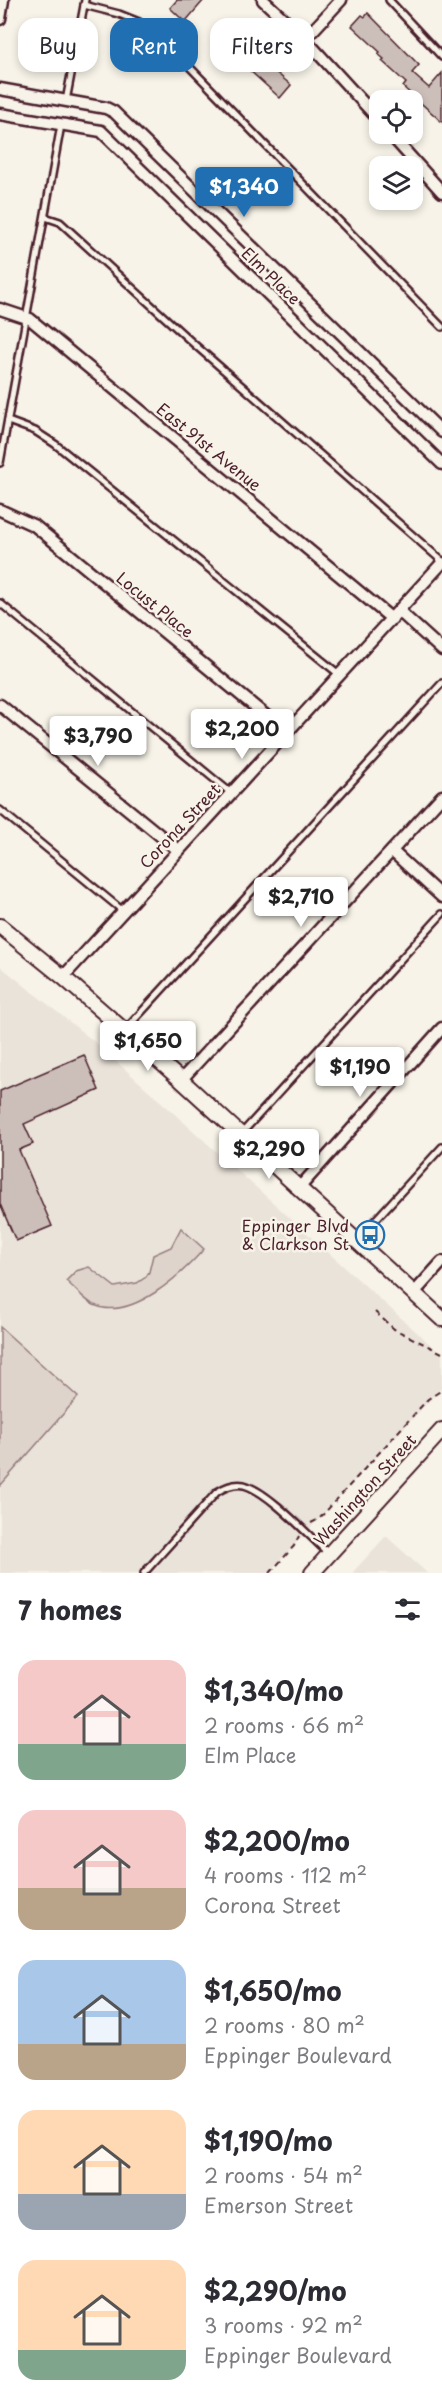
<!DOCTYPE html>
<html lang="en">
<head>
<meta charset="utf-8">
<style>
	:root { --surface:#fff; --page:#f2f2f3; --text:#2b2b33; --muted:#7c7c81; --accent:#1f6fb2 }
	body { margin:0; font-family:"Playpen Sans",sans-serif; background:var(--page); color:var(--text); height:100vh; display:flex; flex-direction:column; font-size:22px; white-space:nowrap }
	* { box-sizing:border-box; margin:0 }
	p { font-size:20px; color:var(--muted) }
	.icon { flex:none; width:33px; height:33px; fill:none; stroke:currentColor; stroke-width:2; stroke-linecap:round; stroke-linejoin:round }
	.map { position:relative; height:1573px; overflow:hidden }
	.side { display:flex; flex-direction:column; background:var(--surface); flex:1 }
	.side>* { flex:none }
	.guide { position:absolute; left:18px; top:18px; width:406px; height:54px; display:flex; gap:12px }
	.fabs { position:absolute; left:369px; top:90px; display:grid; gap:12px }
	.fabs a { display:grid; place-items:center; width:54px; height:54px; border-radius:12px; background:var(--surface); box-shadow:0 3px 9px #0003; font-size:30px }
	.price { position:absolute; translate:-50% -51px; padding:0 14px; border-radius:6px; background:#fff; color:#222; font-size:20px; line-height:39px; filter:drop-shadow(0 2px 3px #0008) }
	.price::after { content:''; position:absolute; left:50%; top:36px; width:18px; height:14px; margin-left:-9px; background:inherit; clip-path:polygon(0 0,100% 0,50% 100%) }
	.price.active { background:var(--accent); color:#fff }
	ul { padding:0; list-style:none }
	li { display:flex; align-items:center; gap:18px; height:150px; padding:0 18px }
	li span { display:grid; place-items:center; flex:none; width:168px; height:120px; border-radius:18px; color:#555 }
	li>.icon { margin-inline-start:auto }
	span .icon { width:72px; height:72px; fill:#fffc; stroke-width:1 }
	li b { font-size:26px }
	h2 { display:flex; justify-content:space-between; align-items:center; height:72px; padding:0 18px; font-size:26px }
	.tag { padding:0 21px; border-radius:18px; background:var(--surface); box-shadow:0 3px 9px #0003; font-size:21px; line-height:54px }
	.tag.active { background:var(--accent); color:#fff }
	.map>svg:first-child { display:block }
	.built { fill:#eae3da }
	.green { fill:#ded4cc; stroke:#947a7c; stroke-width:1.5 }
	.building { fill:#ccbfb9; stroke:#4a1f2b; stroke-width:1.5 }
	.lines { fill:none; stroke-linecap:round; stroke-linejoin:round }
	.lane-casing { stroke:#4a1f2b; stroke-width:10 }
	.street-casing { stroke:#4a1f2b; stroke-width:15 }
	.secondary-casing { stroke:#4a1f2b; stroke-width:18 }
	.path { stroke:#4a1f2b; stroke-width:2; stroke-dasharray:6 4.5; stroke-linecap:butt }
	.lane { stroke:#f7f3e8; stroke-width:5 }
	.street { stroke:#f7f3e8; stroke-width:10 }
	.secondary { stroke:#f7f3e8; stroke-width:14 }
	.labels { text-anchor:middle; stroke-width:5; stroke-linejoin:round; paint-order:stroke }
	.street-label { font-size:16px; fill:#4a1f2b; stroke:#f7f3e8 }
	.poi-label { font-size:16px; fill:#4a1f2b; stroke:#f7f3e8; text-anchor:end }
</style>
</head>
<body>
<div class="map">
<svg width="442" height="1573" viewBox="0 0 442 1573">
	<rect width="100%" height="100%" fill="#f7f3e8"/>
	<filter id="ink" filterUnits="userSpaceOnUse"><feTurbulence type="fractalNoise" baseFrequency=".0167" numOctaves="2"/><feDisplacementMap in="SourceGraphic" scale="12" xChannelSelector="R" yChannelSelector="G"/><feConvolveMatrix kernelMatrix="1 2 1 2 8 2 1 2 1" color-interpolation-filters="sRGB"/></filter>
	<g filter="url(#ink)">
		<g class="built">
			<path d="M0,966L97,1044L442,1355V1387L268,1573H0Z"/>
			<path d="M386,1536L427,1573H352Z"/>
		</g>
		<g class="green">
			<path d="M181,1228L204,1249C182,1274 131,1322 94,1305C84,1300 75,1288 66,1281L76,1271L89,1267L115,1287L137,1283L146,1277L149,1272L153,1255L171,1247Z"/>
			<path d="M0,1327L78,1397L0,1486Z"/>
		</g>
		<g class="building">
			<path d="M177,0H204L185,22L170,8Z"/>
			<path d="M368,13L419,65L412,73L429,88L442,73V122L403,87L406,83L382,61L384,59L378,54L380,52L352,26L362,15L365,17Z"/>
			<path d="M243,40L262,57L260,59L291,85L280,98L236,58L237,56L233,52Z"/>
			<path d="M84,1055L99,1090L24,1124L33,1144L19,1150L52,1226L16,1241L0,1204V1091Z"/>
		</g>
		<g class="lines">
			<g class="lane-casing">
				<g id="lane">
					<path d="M389,0L442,57"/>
					<path d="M84,5L119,14L139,22L180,57L442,327"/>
					<path d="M66,101L85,0"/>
					<path d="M45,217L60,222L195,345L442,561"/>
					<path d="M8,421L35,431L55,444L340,675"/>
					<path d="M0,463L61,125"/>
					<path d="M0,603L231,793"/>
					<path d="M0,810L123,911"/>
					<path d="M126,1029L442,683"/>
					<path d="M241,1134L442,914"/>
					<path d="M357,1240L442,1147"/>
					<path d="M144,1573L217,1492C225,1487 234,1483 244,1485C269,1492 308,1535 329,1554"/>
				</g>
			</g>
			<g class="street-casing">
				<g id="street">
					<path d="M263,0L305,39L380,121"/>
					<path d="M0,19L3,0"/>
					<path d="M305,39L341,0"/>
					<path d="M0,89L106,108L114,112L442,432"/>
					<path d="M0,114L101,131L442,464"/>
					<path d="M390,134L442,192"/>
					<path d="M0,309L30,319L392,619"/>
					<path d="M0,510L35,526L287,733"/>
					<path d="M399,611L442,650"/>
					<path d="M0,705L178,850"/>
					<path d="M392,851L442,897"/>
					<path d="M63,977L442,563"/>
					<path d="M181,1080L442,796"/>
					<path d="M300,1187L442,1028"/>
					<path d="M414,1293L442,1262"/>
				</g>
			</g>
			<g class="secondary-casing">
				<g id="secondary">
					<path d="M0,926L63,977L181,1080L442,1319"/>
					<path d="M312,1573L442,1430"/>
				</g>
			</g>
			<g class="path">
				<path d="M375,1312L394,1329L442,1353"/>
				<path d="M311,1523L319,1519L428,1399L442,1390"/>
				<path d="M270,1573L294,1546L299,1536"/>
			</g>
			<use href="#lane" class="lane"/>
			<use href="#street" class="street"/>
			<use href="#secondary" class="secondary"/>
		</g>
	</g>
	<defs>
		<g id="bus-ring" transform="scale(1.5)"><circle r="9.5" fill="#f7f3e8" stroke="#1f6fb2" stroke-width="1.5"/><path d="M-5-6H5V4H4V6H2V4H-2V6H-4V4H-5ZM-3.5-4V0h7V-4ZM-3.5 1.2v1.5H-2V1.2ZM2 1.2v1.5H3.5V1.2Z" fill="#1f6fb2"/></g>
	</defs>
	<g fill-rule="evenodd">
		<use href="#bus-ring" x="370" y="1235"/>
	</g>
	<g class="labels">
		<g class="street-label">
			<text transform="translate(271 276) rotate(44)" y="6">Elm Place</text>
			<text transform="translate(209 447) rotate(39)" y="6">East 91st Avenue</text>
			<text transform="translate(155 605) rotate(39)" y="6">Locust Place</text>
			<text transform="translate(180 826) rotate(-47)" y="6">Corona Street</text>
			<text transform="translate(365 1490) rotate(-48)" y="6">Washington Street</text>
		</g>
		<g class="poi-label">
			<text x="349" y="1232">Eppinger Blvd<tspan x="349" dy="18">&amp; Clarkson St</tspan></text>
		</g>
	</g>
</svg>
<div class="fabs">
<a><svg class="icon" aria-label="locate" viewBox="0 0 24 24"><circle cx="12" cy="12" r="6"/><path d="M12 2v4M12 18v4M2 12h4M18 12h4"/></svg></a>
<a><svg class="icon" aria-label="layers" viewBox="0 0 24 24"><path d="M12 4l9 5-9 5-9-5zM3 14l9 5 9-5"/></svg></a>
</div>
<b class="price active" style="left:244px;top:218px">$1,340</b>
<b class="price" style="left:242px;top:760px">$2,200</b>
<b class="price" style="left:98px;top:767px">$3,790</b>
<b class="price" style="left:301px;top:928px">$2,710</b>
<b class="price" style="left:148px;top:1072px">$1,650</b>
<b class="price" style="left:360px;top:1098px">$1,190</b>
<b class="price" style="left:269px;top:1180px">$2,290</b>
<div class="guide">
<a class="tag">Buy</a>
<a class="tag active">Rent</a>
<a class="tag">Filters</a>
</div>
</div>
<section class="side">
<h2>7 homes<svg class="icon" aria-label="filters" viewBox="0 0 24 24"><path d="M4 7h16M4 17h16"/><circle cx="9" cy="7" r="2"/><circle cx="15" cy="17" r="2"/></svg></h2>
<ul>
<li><span style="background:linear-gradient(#f6c9c9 70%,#7fa58c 0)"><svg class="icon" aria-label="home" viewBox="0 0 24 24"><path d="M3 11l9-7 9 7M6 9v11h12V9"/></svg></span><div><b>$1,340/mo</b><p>2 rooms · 66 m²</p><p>Elm Place</p></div></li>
<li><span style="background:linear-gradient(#f6c9c9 65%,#b9a48a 0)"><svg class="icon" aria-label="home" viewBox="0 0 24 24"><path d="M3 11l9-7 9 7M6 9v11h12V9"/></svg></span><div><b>$2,200/mo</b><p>4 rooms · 112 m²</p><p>Corona Street</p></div></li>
<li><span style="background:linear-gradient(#a9c7e8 70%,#b9a48a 0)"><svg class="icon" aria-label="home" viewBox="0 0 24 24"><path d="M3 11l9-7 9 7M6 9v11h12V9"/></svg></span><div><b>$1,650/mo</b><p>2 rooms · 80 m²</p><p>Eppinger Boulevard</p></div></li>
<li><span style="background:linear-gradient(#ffd9b3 70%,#9aa5b1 0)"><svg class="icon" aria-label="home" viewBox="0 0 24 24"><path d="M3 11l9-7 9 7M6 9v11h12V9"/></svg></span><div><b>$1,190/mo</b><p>2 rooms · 54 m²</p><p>Emerson Street</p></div></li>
<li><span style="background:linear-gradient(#ffd9b3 75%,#7fa58c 0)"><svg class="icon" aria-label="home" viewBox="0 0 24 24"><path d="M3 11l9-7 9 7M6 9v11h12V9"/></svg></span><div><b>$2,290/mo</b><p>3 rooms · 92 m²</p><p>Eppinger Boulevard</p></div></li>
</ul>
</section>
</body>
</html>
